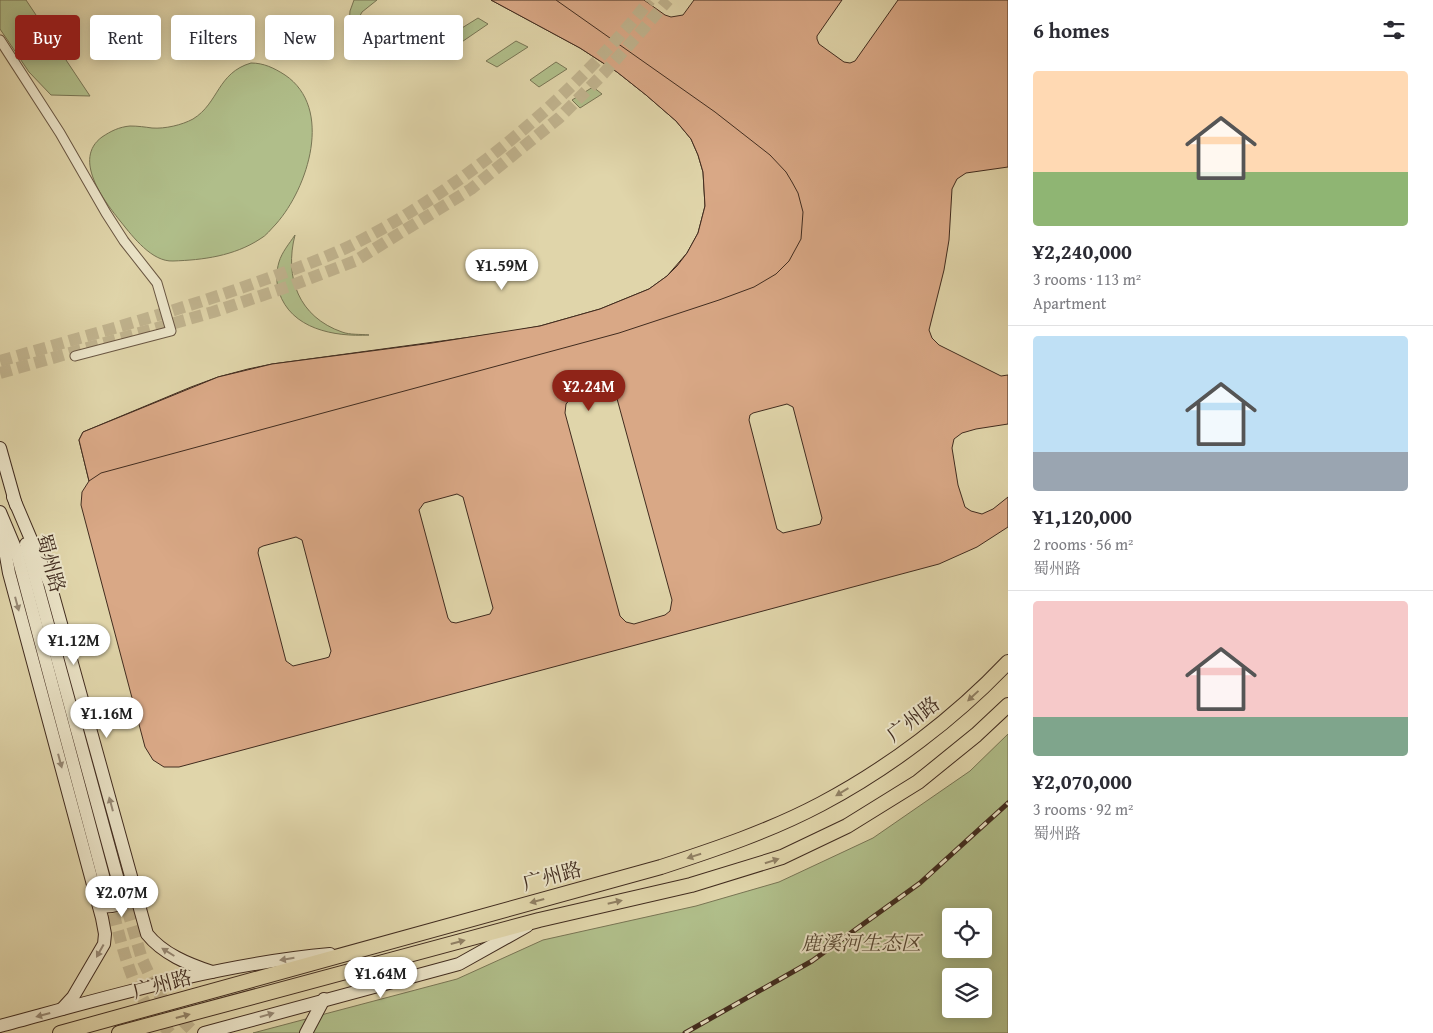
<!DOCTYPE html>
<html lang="en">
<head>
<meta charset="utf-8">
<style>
	:root { --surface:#fff; --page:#f7f7f7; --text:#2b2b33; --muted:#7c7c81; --line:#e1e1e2; --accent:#8f2418 }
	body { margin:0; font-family:"Gentium Book Plus","Noto Serif SC",serif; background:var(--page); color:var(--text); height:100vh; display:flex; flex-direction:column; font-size:19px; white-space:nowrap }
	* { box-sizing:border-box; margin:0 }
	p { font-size:16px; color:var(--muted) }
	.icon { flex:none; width:28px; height:28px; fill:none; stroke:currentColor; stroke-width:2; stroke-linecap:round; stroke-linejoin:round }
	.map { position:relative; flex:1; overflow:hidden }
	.drawer { display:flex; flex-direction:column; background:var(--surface); width:425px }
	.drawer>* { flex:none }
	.top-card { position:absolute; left:15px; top:15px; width:475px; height:45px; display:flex; gap:10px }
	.buttons { position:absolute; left:942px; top:908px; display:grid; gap:10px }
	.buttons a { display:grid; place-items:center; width:50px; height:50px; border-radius:5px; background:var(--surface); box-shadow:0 2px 12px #0003; font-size:25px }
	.price { position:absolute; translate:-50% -42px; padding:0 11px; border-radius:18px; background:#fff; color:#222; font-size:16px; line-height:32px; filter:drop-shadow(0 1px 2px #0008) }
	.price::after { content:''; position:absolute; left:50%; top:30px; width:15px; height:11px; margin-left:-8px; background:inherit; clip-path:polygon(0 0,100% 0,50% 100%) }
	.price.current { background:var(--accent); color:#fff }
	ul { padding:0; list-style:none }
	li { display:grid; align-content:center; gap:10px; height:265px; padding:0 25px }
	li+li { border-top:1px solid var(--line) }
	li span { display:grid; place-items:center; height:155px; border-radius:5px; color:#555 }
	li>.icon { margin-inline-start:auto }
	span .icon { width:90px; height:90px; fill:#fffc; stroke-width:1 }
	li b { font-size:21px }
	h2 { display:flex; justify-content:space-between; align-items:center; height:60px; padding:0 25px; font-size:21px }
	.pill { padding:0 18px; border-radius:5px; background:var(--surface); box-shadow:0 2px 12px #0003; font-size:18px; line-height:45px }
	.pill.current { background:var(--accent); color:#fff }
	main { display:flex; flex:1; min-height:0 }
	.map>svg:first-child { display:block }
	.green { fill:#b0be8a; stroke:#787554; fill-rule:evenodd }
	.building { fill:#d9a886; stroke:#412c1f; fill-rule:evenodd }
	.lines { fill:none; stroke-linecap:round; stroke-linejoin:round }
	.secondary-tunnel { stroke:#c0b38e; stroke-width:12; stroke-dasharray:12 6; stroke-linecap:butt }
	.street-casing { stroke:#695642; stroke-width:11 }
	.secondary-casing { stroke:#412c1f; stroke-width:14 }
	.primary-casing { stroke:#412c1f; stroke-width:16 }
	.street { stroke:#ebe4c8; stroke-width:9 }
	.secondary { stroke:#ebe4c8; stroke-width:12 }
	.primary { stroke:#e0d5aa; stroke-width:14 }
	.rail-casing { stroke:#412c1f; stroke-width:5 }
	.rail { stroke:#ebe4c8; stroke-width:3; stroke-dasharray:9; stroke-linecap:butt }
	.oneway { fill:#968874 }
	.oneway2 { fill:#908064 }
	.labels { text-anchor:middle; stroke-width:4; stroke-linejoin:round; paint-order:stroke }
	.street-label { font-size:20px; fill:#412c1f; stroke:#ebe4c8 }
	.park-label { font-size:20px; font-style:italic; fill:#574934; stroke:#ebe4c8 }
</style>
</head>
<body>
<main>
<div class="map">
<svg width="1008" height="1033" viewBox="0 0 1008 1033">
	<rect width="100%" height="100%" fill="#e0d5aa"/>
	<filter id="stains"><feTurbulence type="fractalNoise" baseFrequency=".004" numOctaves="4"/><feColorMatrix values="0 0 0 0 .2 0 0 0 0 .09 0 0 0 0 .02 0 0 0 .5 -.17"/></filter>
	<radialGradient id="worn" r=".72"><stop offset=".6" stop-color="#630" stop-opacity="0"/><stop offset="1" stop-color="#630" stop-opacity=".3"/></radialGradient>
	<g class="green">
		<path d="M0,0H26L90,96L51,95L29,72L0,29Z"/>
		<path d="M354,0H377L362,12L348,38L350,11Z"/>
		<path d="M478,18L488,24L450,50L441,41Z"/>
		<path d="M516,41L528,47L497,67L486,61Z"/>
		<path d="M556,62L567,69L539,87L530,80Z"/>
		<path d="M251,63C264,63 274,68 285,75C334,108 308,188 276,224C271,229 266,236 260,239C234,256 203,260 173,261C152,262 133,237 121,222C104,201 72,159 102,137C111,131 119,127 130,126C138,126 145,127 152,128C165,129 182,125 193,119C219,103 217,73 251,63Z"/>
		<path d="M593,87L602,94L580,108L572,100Z"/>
		<path d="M295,235C284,278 299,317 342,332C350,335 360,334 369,335C334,337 291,329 279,292C276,282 276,272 279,262C282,252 289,244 295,235Z"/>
		<path d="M1008,734V1033H253L457,979L543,940L696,906L779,882L873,838L970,771ZM951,916H984V949H951ZM951,976H984V1009H951Z"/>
	</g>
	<g class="building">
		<path d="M491,0H644L665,15L671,17L683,15L694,0H842L817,36V39L819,44L844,62L850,63L855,61L898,0H1008V167L966,173L957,179L952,189L949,240L944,270L929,330L932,338L939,345L1001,376L1008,375V424L976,429L962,433L954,439L952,448L958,485L965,507L971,511L982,514L993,509L1008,497V527L977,547L939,564L179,767H164L153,760L145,747L81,505L82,492L89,481L79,440L83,432L191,387L218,377L248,369L272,364L508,332L540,326L600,309L649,289L667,276L687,253L698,233L705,206L703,172L698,155L691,139L676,121L646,95L617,72L580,48ZM604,388L611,389L616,395L672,600L670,611L665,615L634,624L626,622L620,616L565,413L566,404L571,398ZM787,404L793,407L822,518L820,524L817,525L783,533L777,529L749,420L750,415L753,413ZM457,494L463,497L493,608L490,614L456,623L451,622L448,618L419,510L424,503ZM296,537L302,540L331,651L329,657L326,658L293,666L286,661L258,553L259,548L263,546Z"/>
		<path d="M491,0H556L715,112L770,155L786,172L792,182L798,193L803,212L801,239L789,261L776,274L754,287L719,300L619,333L101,473L89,481L79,440L83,432L218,377L272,364L432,343L540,326L600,309L649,289L667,276L677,266L687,253L698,233L705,206L703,172L698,155L691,139L676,121L646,95L617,72L580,48Z"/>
	</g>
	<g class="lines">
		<g class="secondary-tunnel">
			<path d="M0,361C85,336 172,313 255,283C286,272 318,261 348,247C460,191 572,98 650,0"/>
			<path d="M0,373L213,312L290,286L355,261L471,189L559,118L603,74L645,27L668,0"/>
			<path d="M122,892L142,959L158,993L175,1013L195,1033"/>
			<path d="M109,896C120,936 128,982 154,1016C159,1022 165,1027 170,1033"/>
		</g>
		<g class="street-casing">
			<path id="street" d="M0,40L60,133L106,213L124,241L157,283L171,331L75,356"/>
		</g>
		<g class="secondary-casing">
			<g id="secondary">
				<path d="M0,448L16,505"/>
				<path d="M13,497L50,584L147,934C163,954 188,964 212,972"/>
				<path d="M0,512L16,550L108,894"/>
				<path d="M0,522L9,573L102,918L105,934L104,944L73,997L62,1009"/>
				<path d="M26,544L121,891"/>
				<path d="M99,906C111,908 126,904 136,895"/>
				<path d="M0,1026C108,997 218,964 330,954"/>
				<path d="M204,1033L459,964L527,926"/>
				<path d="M306,1033L324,999"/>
			</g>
		</g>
		<g class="primary-casing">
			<g id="primary">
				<path d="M60,1033L661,867C716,849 770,831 821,804C889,768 955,718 1008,662"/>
				<path d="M119,1033L539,920L691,885L782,857L847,826L918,782L976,735L1008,705"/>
			</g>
		</g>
		<use href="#street" class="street"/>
		<use href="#secondary" class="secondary"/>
		<use href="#primary" class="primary"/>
		<g class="rail-casing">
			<path id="rail" d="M685,1033L812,961L920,883L1008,803"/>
		</g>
		<use href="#rail" class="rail"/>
	</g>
	<defs><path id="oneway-solid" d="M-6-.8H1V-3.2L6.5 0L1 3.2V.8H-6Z" transform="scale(1.25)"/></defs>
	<g class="oneway">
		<use href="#oneway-solid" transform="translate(17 604) rotate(75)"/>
		<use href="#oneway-solid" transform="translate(60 761) rotate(75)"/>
		<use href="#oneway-solid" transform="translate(111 804) rotate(-105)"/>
		<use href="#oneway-solid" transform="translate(100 951) rotate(119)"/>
		<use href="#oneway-solid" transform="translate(168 952) rotate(-148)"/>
		<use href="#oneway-solid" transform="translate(287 959) rotate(171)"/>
		<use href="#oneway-solid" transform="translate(43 1015) rotate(165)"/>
		<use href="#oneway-solid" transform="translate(267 1015) rotate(-16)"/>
	</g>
	<g class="oneway2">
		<use href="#oneway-solid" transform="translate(973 696) rotate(137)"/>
		<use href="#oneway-solid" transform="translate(842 792) rotate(149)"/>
		<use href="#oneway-solid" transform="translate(694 856) rotate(162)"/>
		<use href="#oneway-solid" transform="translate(772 861) rotate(-18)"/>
		<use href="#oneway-solid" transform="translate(537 901) rotate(165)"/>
		<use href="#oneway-solid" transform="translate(615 902) rotate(-13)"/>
		<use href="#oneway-solid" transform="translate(458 942) rotate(-15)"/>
		<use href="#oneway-solid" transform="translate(183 1016) rotate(-15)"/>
	</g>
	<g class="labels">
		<g class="street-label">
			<text transform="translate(51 563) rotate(75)" y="7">蜀州路</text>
			<text transform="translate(913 719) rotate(-37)" y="7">广州路</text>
			<text transform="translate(552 876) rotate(-15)" y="7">广州路</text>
			<text transform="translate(162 984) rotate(-15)" y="7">广州路</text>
		</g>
		<g class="park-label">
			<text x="861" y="950">鹿溪河生态区</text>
		</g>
	</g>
	<rect width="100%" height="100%" filter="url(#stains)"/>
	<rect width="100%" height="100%" fill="url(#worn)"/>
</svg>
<div class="buttons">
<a><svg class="icon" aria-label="locate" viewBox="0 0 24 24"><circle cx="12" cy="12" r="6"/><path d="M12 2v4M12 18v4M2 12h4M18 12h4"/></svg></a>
<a><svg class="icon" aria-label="layers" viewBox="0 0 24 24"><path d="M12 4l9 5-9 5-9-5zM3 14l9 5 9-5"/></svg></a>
</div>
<b class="price" style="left:502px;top:291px">¥1.59M</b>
<b class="price current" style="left:589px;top:412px">¥2.24M</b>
<b class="price" style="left:74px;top:666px">¥1.12M</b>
<b class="price" style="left:107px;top:739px">¥1.16M</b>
<b class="price" style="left:122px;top:918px">¥2.07M</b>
<b class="price" style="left:381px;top:999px">¥1.64M</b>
<div class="top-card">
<a class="pill current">Buy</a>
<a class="pill">Rent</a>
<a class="pill">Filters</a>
<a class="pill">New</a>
<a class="pill">Apartment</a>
</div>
</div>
<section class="drawer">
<h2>6 homes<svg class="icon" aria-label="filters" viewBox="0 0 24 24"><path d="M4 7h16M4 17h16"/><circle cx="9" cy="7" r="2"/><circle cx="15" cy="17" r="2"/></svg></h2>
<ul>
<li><span style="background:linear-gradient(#ffd9b3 65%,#8fb573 0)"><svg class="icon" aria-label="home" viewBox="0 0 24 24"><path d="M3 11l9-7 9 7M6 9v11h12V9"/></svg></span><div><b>¥2,240,000</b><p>3 rooms · 113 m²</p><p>Apartment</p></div></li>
<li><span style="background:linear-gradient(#bfe0f5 75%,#9aa5b1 0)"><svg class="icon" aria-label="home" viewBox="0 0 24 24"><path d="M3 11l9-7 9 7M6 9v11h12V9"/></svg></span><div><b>¥1,120,000</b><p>2 rooms · 56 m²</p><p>蜀州路</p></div></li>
<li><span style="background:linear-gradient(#f6c9c9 75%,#7fa58c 0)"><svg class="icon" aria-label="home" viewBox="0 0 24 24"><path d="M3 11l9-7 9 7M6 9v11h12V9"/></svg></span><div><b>¥2,070,000</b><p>3 rooms · 92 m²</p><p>蜀州路</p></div></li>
</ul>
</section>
</main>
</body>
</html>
